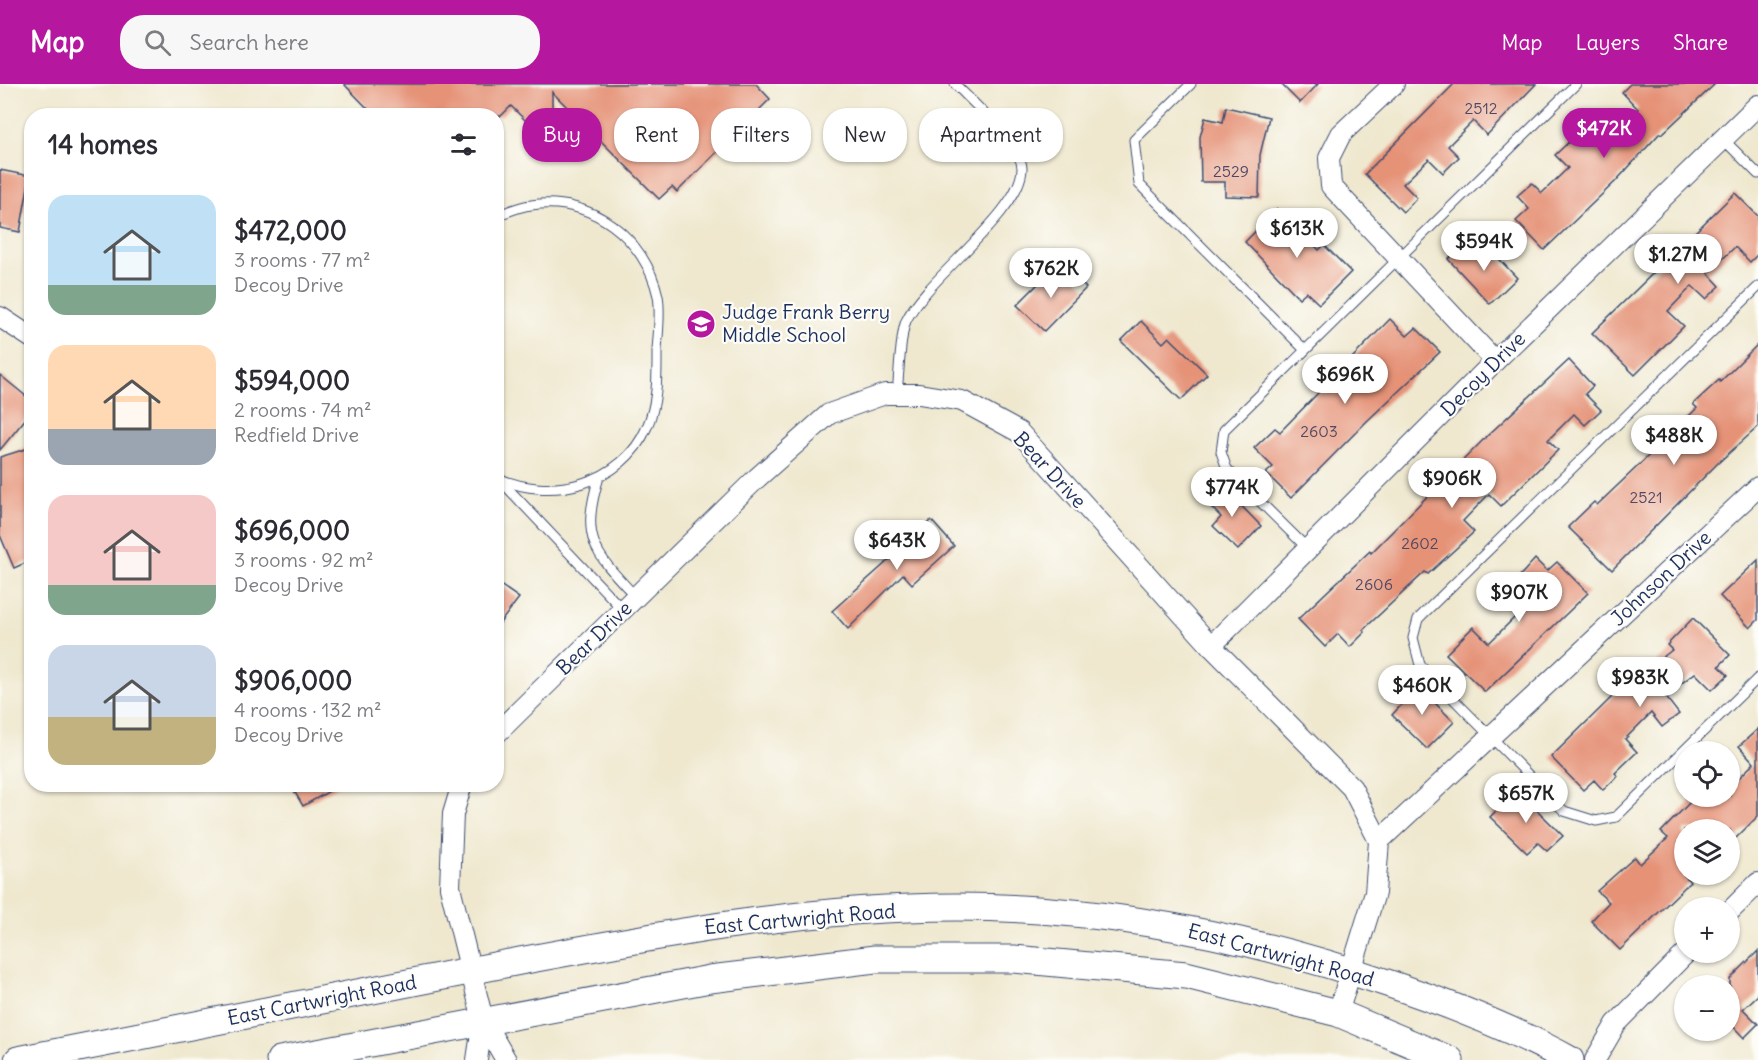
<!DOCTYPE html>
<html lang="en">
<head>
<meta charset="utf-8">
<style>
	:root { --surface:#fff; --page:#f7f7f7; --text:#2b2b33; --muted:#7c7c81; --accent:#b5179e }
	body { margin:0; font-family:Delius,sans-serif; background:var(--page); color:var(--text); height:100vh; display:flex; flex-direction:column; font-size:22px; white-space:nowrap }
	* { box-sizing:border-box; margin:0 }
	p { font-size:20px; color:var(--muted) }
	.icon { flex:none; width:33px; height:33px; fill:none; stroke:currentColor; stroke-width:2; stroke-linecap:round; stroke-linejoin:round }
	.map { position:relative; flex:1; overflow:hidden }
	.sheet { position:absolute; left:24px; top:24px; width:480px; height:684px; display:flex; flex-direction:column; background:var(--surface); border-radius:24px; box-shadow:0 2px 4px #0004 }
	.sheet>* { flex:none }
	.guide { position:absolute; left:522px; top:24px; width:570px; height:54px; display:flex; gap:12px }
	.tools { position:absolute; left:1674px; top:657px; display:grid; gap:12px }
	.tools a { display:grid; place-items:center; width:66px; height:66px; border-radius:50%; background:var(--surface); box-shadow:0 2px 4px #0004; font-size:30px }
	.price { position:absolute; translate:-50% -51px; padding:0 14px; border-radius:21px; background:#fff; color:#222; font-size:20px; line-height:39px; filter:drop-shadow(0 2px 3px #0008) }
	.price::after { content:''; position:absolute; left:50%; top:36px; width:18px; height:14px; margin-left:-9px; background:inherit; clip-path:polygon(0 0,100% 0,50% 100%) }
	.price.selected { background:var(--accent); color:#fff }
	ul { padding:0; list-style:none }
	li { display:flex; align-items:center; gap:18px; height:150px; padding:0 24px }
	li span { display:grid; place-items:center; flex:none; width:168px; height:120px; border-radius:18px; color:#555 }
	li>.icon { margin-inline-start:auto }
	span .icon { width:72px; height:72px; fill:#fffc; stroke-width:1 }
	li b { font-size:26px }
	h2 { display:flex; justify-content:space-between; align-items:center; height:72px; padding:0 24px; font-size:26px }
	.chip { padding:0 21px; border-radius:24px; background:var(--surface); box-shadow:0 2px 4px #0004; font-size:21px; line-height:54px }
	.chip.selected { background:var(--accent); color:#fff }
	header { display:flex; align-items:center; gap:36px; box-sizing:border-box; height:84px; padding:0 30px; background:var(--accent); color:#fff }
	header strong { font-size:28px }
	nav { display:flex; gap:33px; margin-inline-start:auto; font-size:21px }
	.search { width:420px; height:54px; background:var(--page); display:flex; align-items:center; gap:15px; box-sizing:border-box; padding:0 21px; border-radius:24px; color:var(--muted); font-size:22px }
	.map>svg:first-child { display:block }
	.building { fill:#e59277 }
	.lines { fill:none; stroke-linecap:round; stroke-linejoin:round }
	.lane-casing { stroke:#3b4b6f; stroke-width:11 }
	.street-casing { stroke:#3b4b6f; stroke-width:22 }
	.secondary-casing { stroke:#3b4b6f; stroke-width:29 }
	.lane { stroke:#fff; stroke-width:9 }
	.street { stroke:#fff; stroke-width:20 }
	.secondary { stroke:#fff; stroke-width:27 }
	.labels { text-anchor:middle; stroke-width:4.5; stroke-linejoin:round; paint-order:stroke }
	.number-label { font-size:16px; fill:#4e4864 }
	.poi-label { font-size:20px; fill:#1b2f5e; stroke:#fdfcf7; text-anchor:start }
	.street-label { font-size:20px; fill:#1b2f5e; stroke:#fdfcf7 }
</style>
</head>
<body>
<header>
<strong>Map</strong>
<div class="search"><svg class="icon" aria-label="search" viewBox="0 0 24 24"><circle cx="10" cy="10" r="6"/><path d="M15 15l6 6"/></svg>Search here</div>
<nav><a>Map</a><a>Layers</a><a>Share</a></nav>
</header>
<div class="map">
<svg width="1758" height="976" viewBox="0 0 1758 976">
	<rect width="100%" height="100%" fill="#fdfcf7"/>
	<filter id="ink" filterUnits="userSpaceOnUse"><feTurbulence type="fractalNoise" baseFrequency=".0167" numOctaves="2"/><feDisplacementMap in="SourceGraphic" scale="12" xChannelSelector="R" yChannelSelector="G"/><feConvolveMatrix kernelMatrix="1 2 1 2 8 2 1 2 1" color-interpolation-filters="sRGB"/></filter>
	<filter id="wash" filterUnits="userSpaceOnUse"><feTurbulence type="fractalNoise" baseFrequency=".008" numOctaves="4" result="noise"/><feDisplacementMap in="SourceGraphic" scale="24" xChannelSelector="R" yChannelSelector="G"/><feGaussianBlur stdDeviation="1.35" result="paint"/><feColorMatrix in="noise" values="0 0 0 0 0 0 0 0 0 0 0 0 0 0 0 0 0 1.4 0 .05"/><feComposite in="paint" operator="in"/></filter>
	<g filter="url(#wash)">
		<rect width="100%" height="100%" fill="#efe8cf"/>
		<g id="blocks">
			<g class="building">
				<path d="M344,0H756L770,15L677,108L672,103L659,115L552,8V72H535V46L511,22L501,32H375Z"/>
				<path d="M1281,0H1318L1300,19Z"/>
				<path d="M1454,0H1536L1487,51L1473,37L1448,62L1459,73L1443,89L1429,75L1403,100L1417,114L1403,128L1365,90Z"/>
				<path d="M1630,0H1715L1662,50L1660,49L1615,98L1544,166L1516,137L1529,125L1517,112L1532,99L1542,109L1568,84L1555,71L1572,55L1576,59L1596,39L1612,53L1638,25L1622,8Z"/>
				<path d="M1226,23L1269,33L1260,71L1259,113L1225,112V98H1201L1200,53L1205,34L1223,38Z"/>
				<path d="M0,86L30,92L20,148L0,144Z"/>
				<path d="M1735,109L1758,132V170L1750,178L1735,163L1708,189L1720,202L1706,215L1692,202L1668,227L1684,242L1635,291L1592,249Z"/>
				<path d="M1277,125L1319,166L1324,161L1351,188L1319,220L1306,208L1299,214L1245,158Z"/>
				<path d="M1464,160L1475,173L1487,162L1517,194L1490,220L1448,175Z"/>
				<path d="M1070,187L1086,204L1044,247L1017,221L1048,190L1058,199Z"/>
				<path d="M1390,235L1407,252L1416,244L1440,268L1366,338L1291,414L1266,389L1273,383L1254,364L1275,344L1280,348Z"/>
				<path d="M1141,237L1163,259L1169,253L1207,290L1181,316L1121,257Z"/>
				<path d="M1758,260V343L1717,380L1612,486L1568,443L1594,418L1597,421L1638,382L1697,324L1693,320L1719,296L1720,298Z"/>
				<path d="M1569,276L1593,302L1585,310L1601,326L1585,341L1574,330L1548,356L1558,366L1501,422L1489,410L1463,437L1474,448L1428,490L1425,488L1363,546L1365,548L1350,563L1338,550L1325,563L1298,535L1370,467L1371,469L1486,353Z"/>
				<path d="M0,291L32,317V327L0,366Z"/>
				<path d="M32,363V476L14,484L0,451V373Z"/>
				<path d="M1220,400L1261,442L1238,466L1213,442L1221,433L1204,416Z"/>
				<path d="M931,436L954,462L912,500L903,490L848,545L832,527L898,468L894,464L917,443L920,446Z"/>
				<path d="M1535,475L1547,487L1557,478L1588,509L1485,608L1446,570L1473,543L1489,559L1517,531L1500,514Z"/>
				<path d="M1758,476V536L1750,544L1720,512Z"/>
				<path d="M496,498L519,514L496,544Z"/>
				<path d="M1693,534L1730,571L1719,582L1728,591L1712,606L1695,589L1665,612L1679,630L1662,643L1651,629L1625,655L1637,668L1615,689L1618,692L1603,706L1594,696L1583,706L1551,673L1615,610L1672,566L1667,561Z"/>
				<path d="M1414,598L1454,638L1427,665L1392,631L1404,618L1398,613Z"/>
				<path d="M1758,645V732L1730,760V746H1684V791L1690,798L1620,866L1591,837L1609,818L1597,807L1635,773L1640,780L1668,754L1661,748L1696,712H1730V703L1754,679L1739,662Z"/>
				<path d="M290,700H342L303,722Z"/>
				<path d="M1517,706L1563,752L1547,767L1538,759L1527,769L1490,733Z"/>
				<path d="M1758,867V911L1743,925L1758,940L1744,954L1730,939V895Z"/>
			</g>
		</g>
	</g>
	<g filter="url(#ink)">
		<use href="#blocks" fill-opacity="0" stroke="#3b4b6f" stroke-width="1.5"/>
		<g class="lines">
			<g class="lane-casing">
				<g id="lane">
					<path d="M1191,0L1134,56L1139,100L1305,266"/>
					<path d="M1723,55L1758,90"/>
					<path d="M496,132C507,128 520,122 531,121C592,112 645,154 658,212C661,229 658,250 657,267C657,292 658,318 647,343C623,400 550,419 496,393"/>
					<path d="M1758,203L1418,535L1413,554L1420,581L1564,727L1596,737L1616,733L1758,594"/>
					<path d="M897,310C899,292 900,251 906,237C926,194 1020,130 1022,85C1023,63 971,17 955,0"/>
					<path d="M599,393C580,456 594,468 636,513"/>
					<path d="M500,396L623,526"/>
					<path d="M1308,465L1227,385L1221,368L1224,346L1576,0"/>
				</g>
			</g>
			<g class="street-casing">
				<g id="street">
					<path d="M1394,0L1341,50L1329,74L1331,102L1495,277"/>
					<path d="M0,233L32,254"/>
					<path d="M1211,562L1495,277L1758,21"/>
					<path d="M496,650L757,394L829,330L885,310H919L962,317L1019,348L1211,562L1352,704L1379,757L1375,809L1338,929"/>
					<path d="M462,700L453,730L450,803L483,936"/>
					<path d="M1379,757L1758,403"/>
					<path d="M1730,827L1758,799"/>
					<path d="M477,976L483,936L506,976"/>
					<path d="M1595,976L1616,940L1687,868"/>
				</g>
			</g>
			<g class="secondary-casing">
				<g id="secondary">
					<path d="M18,976C186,943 353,909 520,877C664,850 808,823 956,823C1102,823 1248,852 1387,899C1450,920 1512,944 1570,976"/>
					<path d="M280,976L710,895L875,875H1014L1186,891L1338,929L1450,976"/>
				</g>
			</g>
			<use href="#lane" class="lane"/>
			<use href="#street" class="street"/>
			<use href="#secondary" class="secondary"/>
		</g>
	</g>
	<defs>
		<g id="school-disc" transform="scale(1.5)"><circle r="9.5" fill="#b5179e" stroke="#fdfcf7"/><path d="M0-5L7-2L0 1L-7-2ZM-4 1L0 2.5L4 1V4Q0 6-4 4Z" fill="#fff"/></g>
	</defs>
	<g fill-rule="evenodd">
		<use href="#school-disc" x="701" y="240"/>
	</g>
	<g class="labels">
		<g class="number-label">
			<text x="1481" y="30">2512</text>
			<text x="1231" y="93">2529</text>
			<text x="1319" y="353">2603</text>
			<text x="1646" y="419">2521</text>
			<text x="1420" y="465">2602</text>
			<text x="1374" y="506">2606</text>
		</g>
		<g class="poi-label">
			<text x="722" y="235">Judge Frank Berry<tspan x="722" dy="23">Middle School</tspan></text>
		</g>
		<g class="street-label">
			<text transform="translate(1483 290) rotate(-45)" y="7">Decoy Drive</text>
			<text transform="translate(1050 386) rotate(47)" y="7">Bear Drive</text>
			<text transform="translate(1661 494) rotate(-43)" y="7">Johnson Drive</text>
			<text transform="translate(594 554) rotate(-44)" y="7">Bear Drive</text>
			<text transform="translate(800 835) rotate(-5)" y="7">East Cartwright Road</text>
			<text transform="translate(1281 871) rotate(15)" y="7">East Cartwright Road</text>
			<text transform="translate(322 916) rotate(-11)" y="7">East Cartwright Road</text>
		</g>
	</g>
</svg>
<div class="tools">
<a><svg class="icon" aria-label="locate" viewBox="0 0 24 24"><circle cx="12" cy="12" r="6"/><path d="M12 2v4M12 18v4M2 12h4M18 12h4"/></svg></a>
<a><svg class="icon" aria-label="layers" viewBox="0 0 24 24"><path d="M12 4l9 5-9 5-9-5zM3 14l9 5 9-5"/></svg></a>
<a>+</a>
<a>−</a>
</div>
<b class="price selected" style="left:1604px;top:75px">$472K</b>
<b class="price" style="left:1297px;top:175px">$613K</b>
<b class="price" style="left:1484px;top:188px">$594K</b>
<b class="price" style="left:1678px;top:201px">$1.27M</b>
<b class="price" style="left:1051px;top:215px">$762K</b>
<b class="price" style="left:1345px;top:321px">$696K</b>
<b class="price" style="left:1674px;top:382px">$488K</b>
<b class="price" style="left:1452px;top:425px">$906K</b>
<b class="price" style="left:1232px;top:434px">$774K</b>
<b class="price" style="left:897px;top:487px">$643K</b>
<b class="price" style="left:1519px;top:539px">$907K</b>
<b class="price" style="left:1640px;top:624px">$983K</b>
<b class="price" style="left:1422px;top:632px">$460K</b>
<b class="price" style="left:1526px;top:740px">$657K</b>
<div class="guide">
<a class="chip selected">Buy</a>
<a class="chip">Rent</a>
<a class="chip">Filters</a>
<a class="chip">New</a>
<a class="chip">Apartment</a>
</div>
<section class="sheet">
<h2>14 homes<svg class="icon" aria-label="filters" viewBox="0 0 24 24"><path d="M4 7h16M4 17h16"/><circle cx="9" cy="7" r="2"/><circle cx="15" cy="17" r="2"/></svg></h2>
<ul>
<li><span style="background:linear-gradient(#bfe0f5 75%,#7fa58c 0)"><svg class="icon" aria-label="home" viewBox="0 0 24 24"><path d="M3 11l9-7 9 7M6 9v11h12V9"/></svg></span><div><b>$472,000</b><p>3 rooms · 77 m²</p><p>Decoy Drive</p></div></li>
<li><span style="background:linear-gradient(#ffd9b3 70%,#9aa5b1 0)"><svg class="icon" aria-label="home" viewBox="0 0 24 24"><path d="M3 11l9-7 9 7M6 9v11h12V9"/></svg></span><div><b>$594,000</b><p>2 rooms · 74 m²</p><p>Redfield Drive</p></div></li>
<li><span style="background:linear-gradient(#f6c9c9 75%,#7fa58c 0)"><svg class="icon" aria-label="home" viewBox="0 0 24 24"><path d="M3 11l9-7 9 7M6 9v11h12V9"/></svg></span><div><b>$696,000</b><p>3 rooms · 92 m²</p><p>Decoy Drive</p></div></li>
<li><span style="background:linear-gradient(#c9d6e8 60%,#c2b280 0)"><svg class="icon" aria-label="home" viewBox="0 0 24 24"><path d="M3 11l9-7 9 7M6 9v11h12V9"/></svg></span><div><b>$906,000</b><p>4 rooms · 132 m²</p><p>Decoy Drive</p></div></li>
</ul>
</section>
</div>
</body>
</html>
